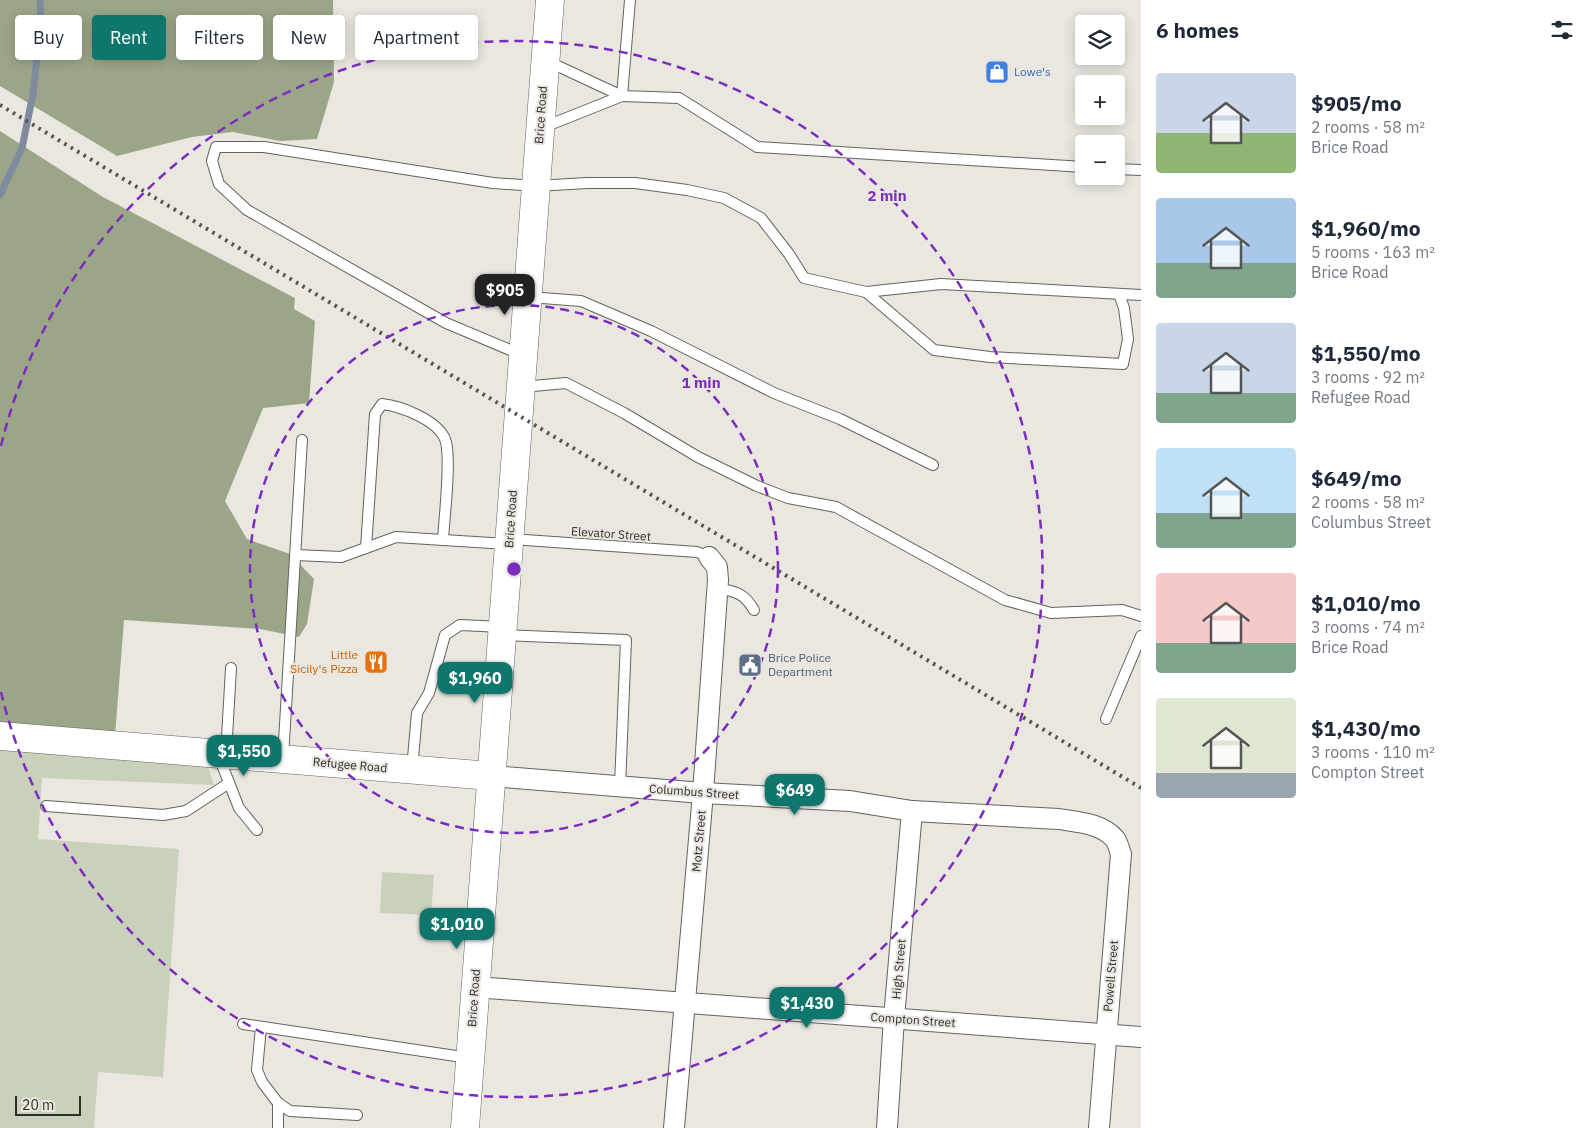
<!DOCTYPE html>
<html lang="en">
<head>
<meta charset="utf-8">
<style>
	:root { --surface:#fff; --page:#f6f6f7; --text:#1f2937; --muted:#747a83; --accent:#0f766e }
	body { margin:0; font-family:"IBM Plex Sans",sans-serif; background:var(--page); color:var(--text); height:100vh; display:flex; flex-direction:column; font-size:19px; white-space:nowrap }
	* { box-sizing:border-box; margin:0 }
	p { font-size:16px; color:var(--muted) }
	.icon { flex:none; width:28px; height:28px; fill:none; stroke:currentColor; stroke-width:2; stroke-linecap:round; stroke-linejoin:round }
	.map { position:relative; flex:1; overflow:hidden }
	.side { display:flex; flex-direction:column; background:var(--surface); width:450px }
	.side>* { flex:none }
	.top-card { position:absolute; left:15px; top:15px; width:475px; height:45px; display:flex; gap:10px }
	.tools { position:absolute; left:1075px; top:15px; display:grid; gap:10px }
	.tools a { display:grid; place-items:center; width:50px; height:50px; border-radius:5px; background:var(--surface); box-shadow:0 2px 12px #0003; font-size:25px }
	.scale { position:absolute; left:15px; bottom:12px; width:66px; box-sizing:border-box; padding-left:5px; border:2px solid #2d2d2a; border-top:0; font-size:14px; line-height:18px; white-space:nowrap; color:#2d2d2a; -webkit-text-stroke:4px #e9e7e0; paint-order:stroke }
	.price { position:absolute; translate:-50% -42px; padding:0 11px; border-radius:10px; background:var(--accent); color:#fff; font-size:16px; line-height:32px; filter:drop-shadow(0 1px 2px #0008) }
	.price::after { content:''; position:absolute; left:50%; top:30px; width:15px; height:11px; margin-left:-8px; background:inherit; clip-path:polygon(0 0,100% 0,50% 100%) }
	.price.current { background:#222; color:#fff }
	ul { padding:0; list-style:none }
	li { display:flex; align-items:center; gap:15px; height:125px; padding:0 15px }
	li span { display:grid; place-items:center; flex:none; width:140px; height:100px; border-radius:5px; color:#555 }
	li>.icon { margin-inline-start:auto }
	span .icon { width:60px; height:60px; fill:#fffc; stroke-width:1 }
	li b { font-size:21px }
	h2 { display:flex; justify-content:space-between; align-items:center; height:60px; padding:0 15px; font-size:21px }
	.chip { padding:0 18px; border-radius:5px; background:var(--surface); box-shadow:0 2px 12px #0003; font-size:18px; line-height:45px }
	.chip.current { background:var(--accent); color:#fff }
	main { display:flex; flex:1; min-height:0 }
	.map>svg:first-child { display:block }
	.green { fill:#c9d1ba }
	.forest { fill:#9ba688 }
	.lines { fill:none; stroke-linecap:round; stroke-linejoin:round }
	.stream { stroke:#808c9e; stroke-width:7 }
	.lane-casing { stroke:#65635d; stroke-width:12 }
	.street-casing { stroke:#65635d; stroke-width:22 }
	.secondary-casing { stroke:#65635d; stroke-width:29 }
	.lane { stroke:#fff; stroke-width:10 }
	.street { stroke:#fff; stroke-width:20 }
	.secondary { stroke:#fff; stroke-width:28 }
	.rail { stroke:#545450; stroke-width:4; stroke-dasharray:2.5 5; stroke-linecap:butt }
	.ring { fill:none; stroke:#7b2cbf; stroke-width:2.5; stroke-dasharray:9 6 }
	.labels { text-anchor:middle; stroke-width:4; stroke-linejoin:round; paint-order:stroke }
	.shop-label { font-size:12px; fill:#366cbe; stroke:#e9e7e0; text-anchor:start }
	.street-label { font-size:12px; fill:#2d2d2a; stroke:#e9e7e0 }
	.food-label { font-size:12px; fill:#c56008; stroke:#e9e7e0; text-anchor:end }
	.service-label { font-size:12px; fill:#4e5e75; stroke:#e9e7e0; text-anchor:start }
	.centre { fill:#7b2cbf; stroke:#e9e7e0; stroke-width:2.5 }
	.ring-label { font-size:15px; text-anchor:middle; font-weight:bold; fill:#7b2cbf; stroke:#e9e7e0; stroke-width:4; stroke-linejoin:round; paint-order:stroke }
</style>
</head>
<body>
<main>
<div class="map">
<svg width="1141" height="1128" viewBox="0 0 1141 1128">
	<rect width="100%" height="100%" fill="#e9e7e0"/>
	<g class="green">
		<path d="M0,747L183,759L208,767L214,785L42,778L38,839L179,849L163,1077L98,1072L94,1128H0Z"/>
		<path d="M382,872L434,875L431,915L380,913Z"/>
	</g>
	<g class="forest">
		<path d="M0,0H333L334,82L317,139L280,141L233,132L192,137L117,156L0,86Z"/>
		<path d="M0,131L103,197L295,298L294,309L315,321L309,403L263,408L225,501L247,539L290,554L314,579L307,624L299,637L260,629L124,620L115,736L0,724Z"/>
	</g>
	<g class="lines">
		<path class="stream" d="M0,195L22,148L33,94L41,21L40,0"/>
		<g class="lane-casing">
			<g id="lane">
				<path d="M547,61L622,96L679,98L757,147L1084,167"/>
				<path d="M622,96L630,0"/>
				<path d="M544,127L622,96"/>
				<path d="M1116,169L1141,170"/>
				<path d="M866,292L934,350L990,357L1123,364L1128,339L1124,308L1119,294"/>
				<path d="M529,297L581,301L651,331L774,393L840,419L933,465"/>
				<path d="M522,355L446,323L247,210L219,184L212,161L216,147H264L493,183L536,186L587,183H635L687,190L724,198L761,218L789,254L804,278L866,292L941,284L1141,295"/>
				<path d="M522,387L566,383L624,413L698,457L757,486L788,498L836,507L1005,600L1051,613L1122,610L1141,616"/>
				<path d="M511,539L697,552L709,557"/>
				<path d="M366,548L375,414L382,404C401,406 437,420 445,439C452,456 444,519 443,540"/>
				<path d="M295,555L341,557L396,537L507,544"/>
				<path d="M718,588C737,592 744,593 754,610"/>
				<path d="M504,635L626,640L620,786"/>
				<path d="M1106,719L1141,636"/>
				<path d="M226,754L231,668"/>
				<path d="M219,757L239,808L257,830"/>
				<path d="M283,758L302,440"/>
				<path d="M412,769L417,713L429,693L445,635L460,625L502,627"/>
				<path d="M46,806L163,815L186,811L229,783"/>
				<path d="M243,1024L469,1058"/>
				<path d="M261,1027L257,1070L262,1082L278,1103L290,1111L357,1115"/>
				<path d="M278,1128V1103"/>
			</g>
		</g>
		<g class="street-casing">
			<g id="street">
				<path d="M491,776L703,793L850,801L912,811L1059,819C1077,822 1102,823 1115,839C1118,843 1119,849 1121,854L1099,1128"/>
				<path d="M475,987L1141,1037"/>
				<path d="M674,1128L703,793L718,580L717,567L709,557"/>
				<path d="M887,1128L894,1018L912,811"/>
			</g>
		</g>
		<g class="secondary-casing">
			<g id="secondary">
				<path d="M0,736L491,776"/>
				<path d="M465,1128L550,0"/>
			</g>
		</g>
		<use href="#lane" class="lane"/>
		<use href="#street" class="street"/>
		<use href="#secondary" class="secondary"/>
		<path class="rail" d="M0,105L1141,788"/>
	</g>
	<g class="ring">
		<circle cx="514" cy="569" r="264"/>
		<path d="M1 446A528 528 0 1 1 1 692"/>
	</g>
	<defs>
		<g id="shop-square" transform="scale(1.25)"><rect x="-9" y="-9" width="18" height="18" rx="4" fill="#3f7fe0" stroke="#e9e7e0"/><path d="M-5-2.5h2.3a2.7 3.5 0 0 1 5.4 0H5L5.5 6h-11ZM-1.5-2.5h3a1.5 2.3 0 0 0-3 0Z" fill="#fff"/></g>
		<g id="restaurant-square" transform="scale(1.25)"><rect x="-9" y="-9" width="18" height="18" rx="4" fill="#e8710a" stroke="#e9e7e0"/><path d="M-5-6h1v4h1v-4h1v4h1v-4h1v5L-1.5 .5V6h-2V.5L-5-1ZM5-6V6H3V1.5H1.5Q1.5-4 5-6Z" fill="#fff"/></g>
		<g id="civic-square" transform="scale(1.25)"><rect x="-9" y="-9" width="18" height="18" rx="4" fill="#5c6f8a" stroke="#e9e7e0"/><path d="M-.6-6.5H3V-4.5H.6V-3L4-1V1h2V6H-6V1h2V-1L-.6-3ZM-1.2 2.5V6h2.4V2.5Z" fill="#fff"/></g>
	</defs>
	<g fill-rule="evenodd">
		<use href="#shop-square" x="997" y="72"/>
		<use href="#restaurant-square" x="376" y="662"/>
		<use href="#civic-square" x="750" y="665"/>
	</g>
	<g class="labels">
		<g class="shop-label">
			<text x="1014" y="76">Lowe's</text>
		</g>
		<g class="street-label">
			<text transform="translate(541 115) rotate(-86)" y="4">Brice Road</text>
			<text transform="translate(511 519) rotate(-86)" y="4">Brice Road</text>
			<text transform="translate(611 534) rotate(4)" y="4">Elevator Street</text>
			<text transform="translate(350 765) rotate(5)" y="4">Refugee Road</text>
			<text transform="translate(694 792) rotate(4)" y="4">Columbus Street</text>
			<text transform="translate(699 841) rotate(-85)" y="4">Motz Street</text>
			<text transform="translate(899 969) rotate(-85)" y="4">High Street</text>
			<text transform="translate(1111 976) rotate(-85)" y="4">Powell Street</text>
			<text transform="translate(474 998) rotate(-86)" y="4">Brice Road</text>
			<text transform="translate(913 1020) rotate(4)" y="4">Compton Street</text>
		</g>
		<g class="food-label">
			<text x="358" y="659">Little<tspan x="358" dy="14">Sicily's Pizza</tspan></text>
		</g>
		<g class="service-label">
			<text x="768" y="662">Brice Police<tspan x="768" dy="14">Department</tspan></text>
		</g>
	</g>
	<circle cx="514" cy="569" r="8" class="centre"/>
	<g class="ring-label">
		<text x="887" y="201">2 min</text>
		<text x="701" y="388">1 min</text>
	</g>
</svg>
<div class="tools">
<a><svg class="icon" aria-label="layers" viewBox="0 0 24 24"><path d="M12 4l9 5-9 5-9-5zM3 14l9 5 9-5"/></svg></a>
<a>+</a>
<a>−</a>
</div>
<div class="scale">20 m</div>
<b class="price current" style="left:505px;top:316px">$905</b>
<b class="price" style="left:475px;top:704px">$1,960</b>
<b class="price" style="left:244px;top:777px">$1,550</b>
<b class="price" style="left:795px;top:816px">$649</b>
<b class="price" style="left:457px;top:950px">$1,010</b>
<b class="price" style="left:807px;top:1029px">$1,430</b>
<div class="top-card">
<a class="chip">Buy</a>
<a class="chip current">Rent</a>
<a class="chip">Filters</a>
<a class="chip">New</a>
<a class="chip">Apartment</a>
</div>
</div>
<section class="side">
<h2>6 homes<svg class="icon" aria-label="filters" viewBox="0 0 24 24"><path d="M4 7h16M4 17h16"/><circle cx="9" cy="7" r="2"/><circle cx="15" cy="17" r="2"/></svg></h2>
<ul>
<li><span style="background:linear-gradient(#c9d6e8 60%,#8fb573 0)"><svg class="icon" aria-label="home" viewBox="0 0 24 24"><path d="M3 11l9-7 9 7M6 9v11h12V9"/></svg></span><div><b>$905/mo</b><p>2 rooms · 58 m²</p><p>Brice Road</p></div></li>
<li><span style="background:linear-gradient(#a9c7e8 65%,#7fa58c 0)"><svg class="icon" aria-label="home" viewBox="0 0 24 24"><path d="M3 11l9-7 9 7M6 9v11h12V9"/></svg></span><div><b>$1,960/mo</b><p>5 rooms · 163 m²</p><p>Brice Road</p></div></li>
<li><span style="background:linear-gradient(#c9d6e8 70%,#7fa58c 0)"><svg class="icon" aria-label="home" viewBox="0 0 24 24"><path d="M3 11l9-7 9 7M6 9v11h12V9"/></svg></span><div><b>$1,550/mo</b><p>3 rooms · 92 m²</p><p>Refugee Road</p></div></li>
<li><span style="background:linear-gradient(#bfe0f5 65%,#7fa58c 0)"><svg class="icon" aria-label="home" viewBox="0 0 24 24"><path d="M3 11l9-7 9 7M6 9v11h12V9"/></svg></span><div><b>$649/mo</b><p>2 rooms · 58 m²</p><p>Columbus Street</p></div></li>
<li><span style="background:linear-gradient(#f6c9c9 70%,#7fa58c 0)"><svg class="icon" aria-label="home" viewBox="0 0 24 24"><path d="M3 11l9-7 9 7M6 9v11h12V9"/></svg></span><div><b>$1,010/mo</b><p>3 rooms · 74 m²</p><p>Brice Road</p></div></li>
<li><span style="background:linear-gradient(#dfe7d0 75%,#9aa5b1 0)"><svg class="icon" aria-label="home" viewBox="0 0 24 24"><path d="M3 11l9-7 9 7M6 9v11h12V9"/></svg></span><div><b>$1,430/mo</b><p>3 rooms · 110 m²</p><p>Compton Street</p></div></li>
</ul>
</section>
</main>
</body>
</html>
